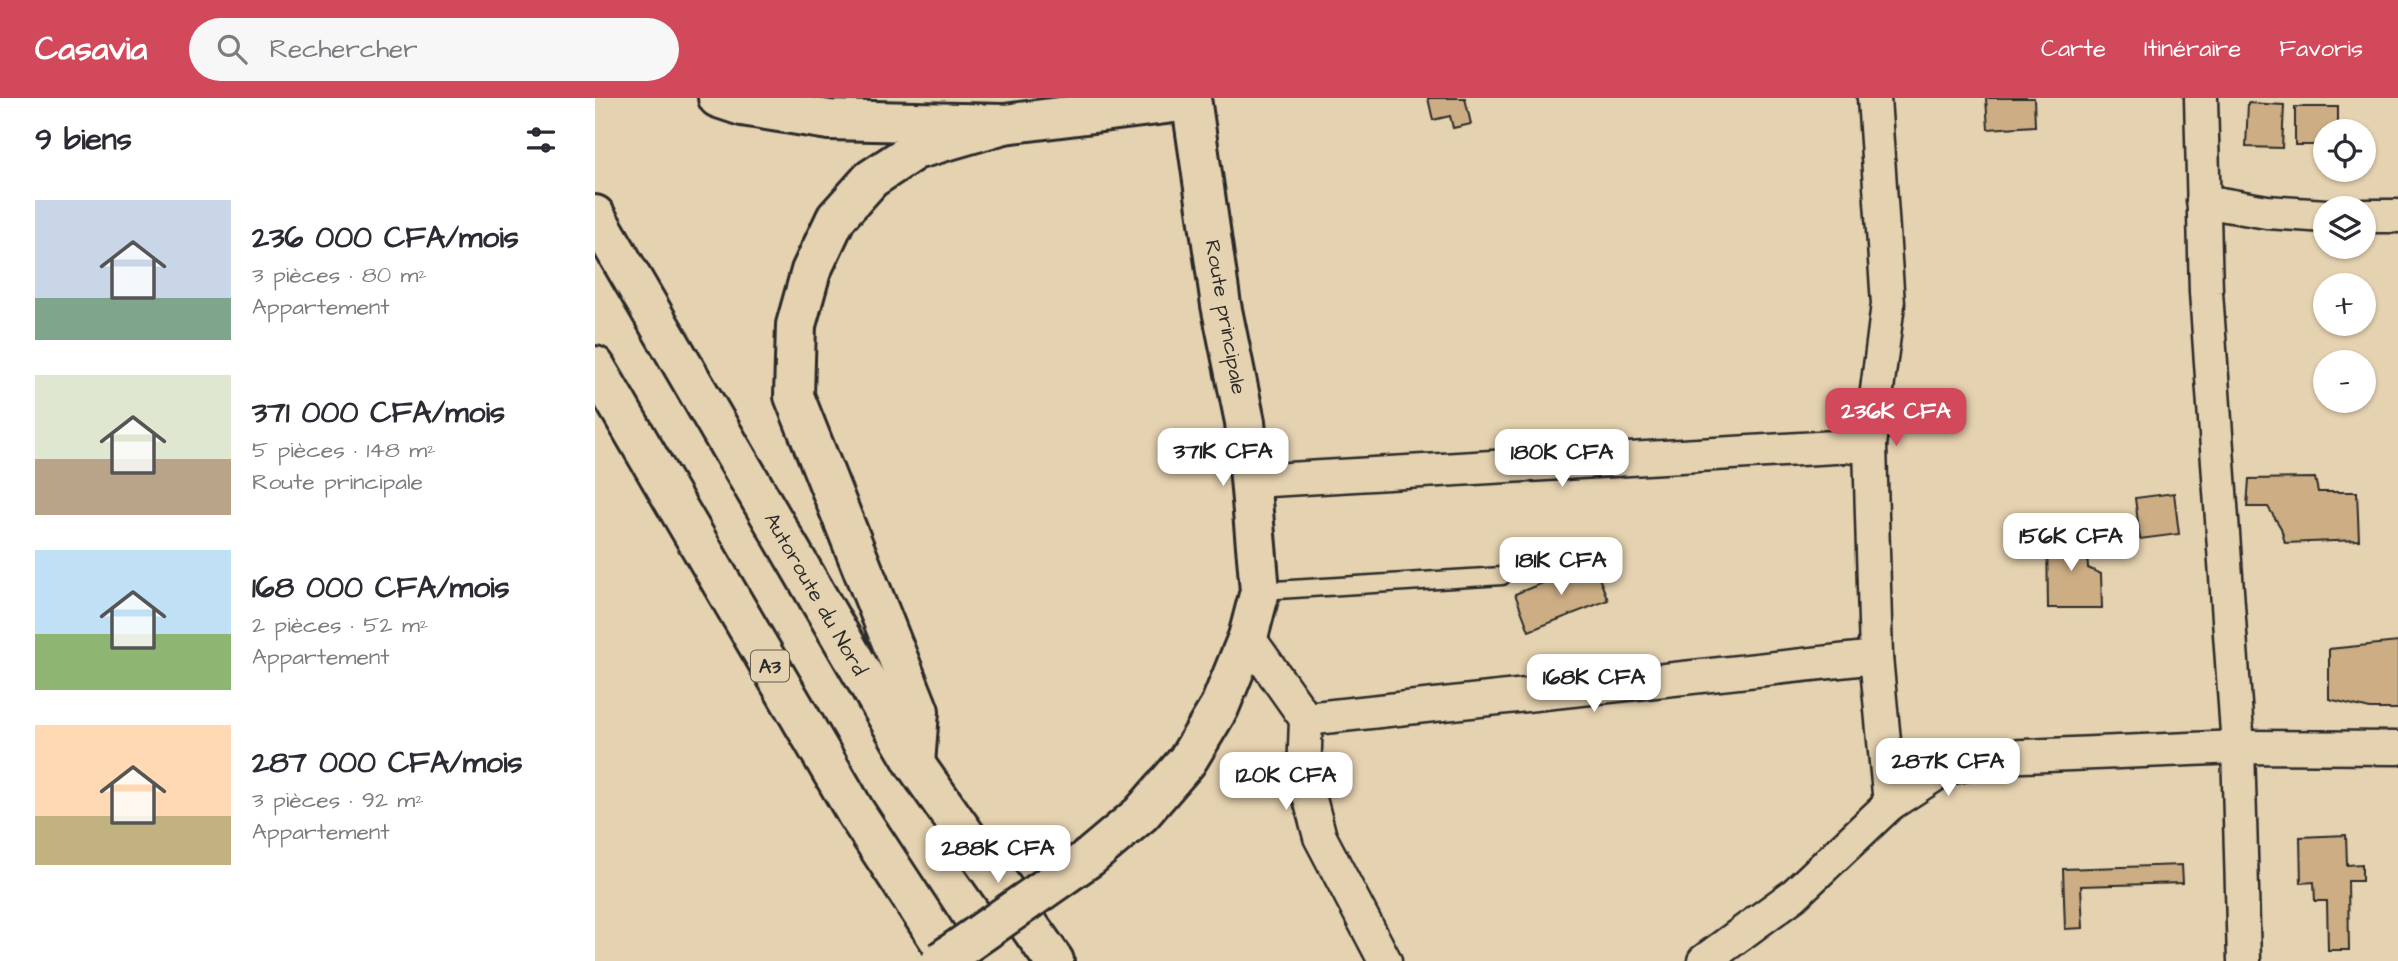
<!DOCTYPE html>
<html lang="fr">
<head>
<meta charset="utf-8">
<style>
	:root { --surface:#fff; --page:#f7f7f7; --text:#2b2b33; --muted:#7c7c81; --accent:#d1495b }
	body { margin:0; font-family:"Architects Daughter",sans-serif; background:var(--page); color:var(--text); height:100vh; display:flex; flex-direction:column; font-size:26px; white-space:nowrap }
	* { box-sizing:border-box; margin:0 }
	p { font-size:23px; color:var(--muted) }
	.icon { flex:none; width:38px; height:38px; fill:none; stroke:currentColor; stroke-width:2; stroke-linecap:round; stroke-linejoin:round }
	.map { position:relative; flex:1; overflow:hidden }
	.side { display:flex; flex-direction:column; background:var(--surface); width:595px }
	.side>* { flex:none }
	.controls { position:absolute; left:1718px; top:21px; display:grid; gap:14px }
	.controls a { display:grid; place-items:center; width:63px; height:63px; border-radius:50%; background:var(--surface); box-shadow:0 2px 5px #0004; font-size:35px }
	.price { position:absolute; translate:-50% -60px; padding:0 16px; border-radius:14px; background:#fff; color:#222; font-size:23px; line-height:46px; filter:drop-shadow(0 2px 4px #0008) }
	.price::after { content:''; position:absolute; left:50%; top:42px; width:21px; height:16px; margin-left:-10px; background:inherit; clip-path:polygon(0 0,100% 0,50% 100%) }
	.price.active { background:var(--accent); color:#fff }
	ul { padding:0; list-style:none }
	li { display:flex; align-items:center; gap:21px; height:175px; padding:0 35px }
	li span { display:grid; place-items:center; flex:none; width:196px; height:140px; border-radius:0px; color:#555 }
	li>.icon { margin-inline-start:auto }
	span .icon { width:84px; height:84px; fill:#fffc; stroke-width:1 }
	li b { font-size:30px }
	h2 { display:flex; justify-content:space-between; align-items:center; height:84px; padding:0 35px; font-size:30px }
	header { display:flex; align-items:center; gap:42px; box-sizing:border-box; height:98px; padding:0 35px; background:var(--accent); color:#fff }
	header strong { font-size:33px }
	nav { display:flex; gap:38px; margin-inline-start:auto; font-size:24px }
	.search { width:490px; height:63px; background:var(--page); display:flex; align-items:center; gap:18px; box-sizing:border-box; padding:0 24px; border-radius:38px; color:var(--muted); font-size:26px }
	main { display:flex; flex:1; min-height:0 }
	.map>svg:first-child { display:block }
	.building { fill:#cdae84; stroke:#2b2b2b; stroke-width:2 }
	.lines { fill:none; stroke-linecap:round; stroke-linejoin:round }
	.lane-casing { stroke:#2b2b2b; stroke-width:21 }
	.street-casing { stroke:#2b2b2b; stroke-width:37 }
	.secondary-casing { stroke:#2b2b2b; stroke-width:44 }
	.highway-casing { stroke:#2b2b2b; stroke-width:44 }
	.lane { stroke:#e5d2b0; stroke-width:16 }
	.street { stroke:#e5d2b0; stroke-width:32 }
	.secondary { stroke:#e5d2b0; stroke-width:38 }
	.highway { stroke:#e5d2b0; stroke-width:38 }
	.secondary-bridge-casing { stroke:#2b2b2b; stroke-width:44; stroke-linecap:butt }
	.secondary-bridge { stroke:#e5d2b0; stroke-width:38 }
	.labels { text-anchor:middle; stroke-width:5; stroke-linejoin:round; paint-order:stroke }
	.shield { fill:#e5d2b0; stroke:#635d53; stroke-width:2 }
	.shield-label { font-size:19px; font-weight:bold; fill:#2b2b2b }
	.street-label { font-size:21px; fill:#2b2b2b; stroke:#e5d2b0 }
</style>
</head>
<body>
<header>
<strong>Casavia</strong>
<div class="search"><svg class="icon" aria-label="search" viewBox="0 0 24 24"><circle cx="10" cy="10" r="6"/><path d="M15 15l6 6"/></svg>Rechercher</div>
<nav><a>Carte</a><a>Itinéraire</a><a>Favoris</a></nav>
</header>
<main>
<section class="side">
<h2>9 biens<svg class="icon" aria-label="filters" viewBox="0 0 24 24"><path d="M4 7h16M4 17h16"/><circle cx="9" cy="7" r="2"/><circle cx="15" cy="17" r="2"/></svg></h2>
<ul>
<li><span style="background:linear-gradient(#c9d6e8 70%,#7fa58c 0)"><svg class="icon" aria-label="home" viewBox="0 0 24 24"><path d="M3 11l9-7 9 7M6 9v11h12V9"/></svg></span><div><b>236 000 CFA/mois</b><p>3 pièces · 80 m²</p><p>Appartement</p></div></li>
<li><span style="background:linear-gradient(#dfe7d0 60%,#b9a48a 0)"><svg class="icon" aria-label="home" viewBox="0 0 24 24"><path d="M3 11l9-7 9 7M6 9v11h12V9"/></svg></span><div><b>371 000 CFA/mois</b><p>5 pièces · 148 m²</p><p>Route principale</p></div></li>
<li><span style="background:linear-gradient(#bfe0f5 60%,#8fb573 0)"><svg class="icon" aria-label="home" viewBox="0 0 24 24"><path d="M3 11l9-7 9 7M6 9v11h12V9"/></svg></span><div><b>168 000 CFA/mois</b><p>2 pièces · 52 m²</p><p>Appartement</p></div></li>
<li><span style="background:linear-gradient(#ffd9b3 65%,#c2b280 0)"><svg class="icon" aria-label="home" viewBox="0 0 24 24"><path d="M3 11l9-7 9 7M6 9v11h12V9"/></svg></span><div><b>287 000 CFA/mois</b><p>3 pièces · 92 m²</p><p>Appartement</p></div></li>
</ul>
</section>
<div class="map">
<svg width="1803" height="863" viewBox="0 0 1803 863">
	<rect width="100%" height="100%" fill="#e5d2b0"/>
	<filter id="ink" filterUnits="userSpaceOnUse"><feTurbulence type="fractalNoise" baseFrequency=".0143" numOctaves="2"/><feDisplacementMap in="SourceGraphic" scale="14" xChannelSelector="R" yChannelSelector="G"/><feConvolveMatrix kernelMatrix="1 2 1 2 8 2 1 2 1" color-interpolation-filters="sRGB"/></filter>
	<g filter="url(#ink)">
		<g class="building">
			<path d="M833,0H870L876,26L858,30L855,18L838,22Z"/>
			<path d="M1391,0H1439L1440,28L1393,31Z"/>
			<path d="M1653,5L1689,7L1687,50L1651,49Z"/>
			<path d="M1700,9H1743V33H1731V47H1700Z"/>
			<path d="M1720,380L1723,394H1762L1764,442L1690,445L1686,430L1673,409H1652L1654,381Z"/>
			<path d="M1579,395L1584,436L1545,441L1540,400Z"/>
			<path d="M1491,433L1493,470L1506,476L1507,510H1453L1452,435Z"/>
			<path d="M998,465L1013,502L934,533L920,496Z"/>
			<path d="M1803,544V611H1775L1734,601V551Z"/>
			<path d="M1751,737L1752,767L1767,766V783H1753L1754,852H1733L1732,803H1720L1719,784L1706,785L1705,739Z"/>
			<path d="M1587,767L1588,785L1486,788L1488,830L1470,831L1468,771Z"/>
		</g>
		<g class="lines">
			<g class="lane-casing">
				<path id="lane" d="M665,493L907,478"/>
			</g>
			<g class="street-casing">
				<g id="street">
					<path d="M1279,0L1293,206L1275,347L1281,559L1295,706"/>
					<path d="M1606,0L1611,194L1643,649L1649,863"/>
					<path d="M1608,103L1672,114L1731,118"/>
					<path d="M1769,118H1803"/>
					<path d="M657,383L1275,347"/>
					<path d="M653,539L711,621L709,678L725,739L790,863"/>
					<path d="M711,621L1281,559"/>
					<path d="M1109,863L1199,797L1295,706L1349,671L1405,659L1643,649L1803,650"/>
				</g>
			</g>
			<g class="secondary-casing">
				<path id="secondary" d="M495,759L546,716L592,663L624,610L653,539L665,493L650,324L626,207L596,0"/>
			</g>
			<g class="highway-casing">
				<g id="highway">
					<path d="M123,0L147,8L234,22L409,26L595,3"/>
					<path d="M0,117L320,666L459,863"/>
					<path d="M0,268L261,715L358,863"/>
					<path d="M320,666L324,613L199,298L201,227L216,173L241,120L276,81L320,52L409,26"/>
				</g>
			</g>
			<use href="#lane" class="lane"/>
			<use href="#street" class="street"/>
			<use href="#secondary" class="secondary"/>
			<use href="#highway" class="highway"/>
			<g class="secondary-bridge-casing">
				<path id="secondary-bridge" d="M346,863L495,759"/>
			</g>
			<use href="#secondary-bridge" class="secondary-bridge"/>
		</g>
	</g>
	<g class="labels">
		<rect class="shield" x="156" y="552.5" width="38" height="31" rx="5"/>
		<g class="shield-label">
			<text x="175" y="575">A3</text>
		</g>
		<g class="street-label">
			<text transform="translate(631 219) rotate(80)" y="7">Route principale</text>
			<text transform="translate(221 496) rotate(60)" y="7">Autoroute du Nord</text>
		</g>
	</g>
</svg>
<div class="controls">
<a><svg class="icon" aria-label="locate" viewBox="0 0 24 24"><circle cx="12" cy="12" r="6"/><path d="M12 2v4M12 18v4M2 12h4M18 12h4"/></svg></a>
<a><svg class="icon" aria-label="layers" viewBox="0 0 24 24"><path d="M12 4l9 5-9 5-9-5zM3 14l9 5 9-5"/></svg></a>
<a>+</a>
<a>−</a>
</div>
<b class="price active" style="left:1301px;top:350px">236K CFA</b>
<b class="price" style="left:628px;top:390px">371K CFA</b>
<b class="price" style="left:967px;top:391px">180K CFA</b>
<b class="price" style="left:1476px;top:475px">156K CFA</b>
<b class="price" style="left:966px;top:499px">181K CFA</b>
<b class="price" style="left:999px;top:616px">168K CFA</b>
<b class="price" style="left:1353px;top:700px">287K CFA</b>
<b class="price" style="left:691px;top:714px">120K CFA</b>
<b class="price" style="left:403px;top:787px">288K CFA</b>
</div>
</main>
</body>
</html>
